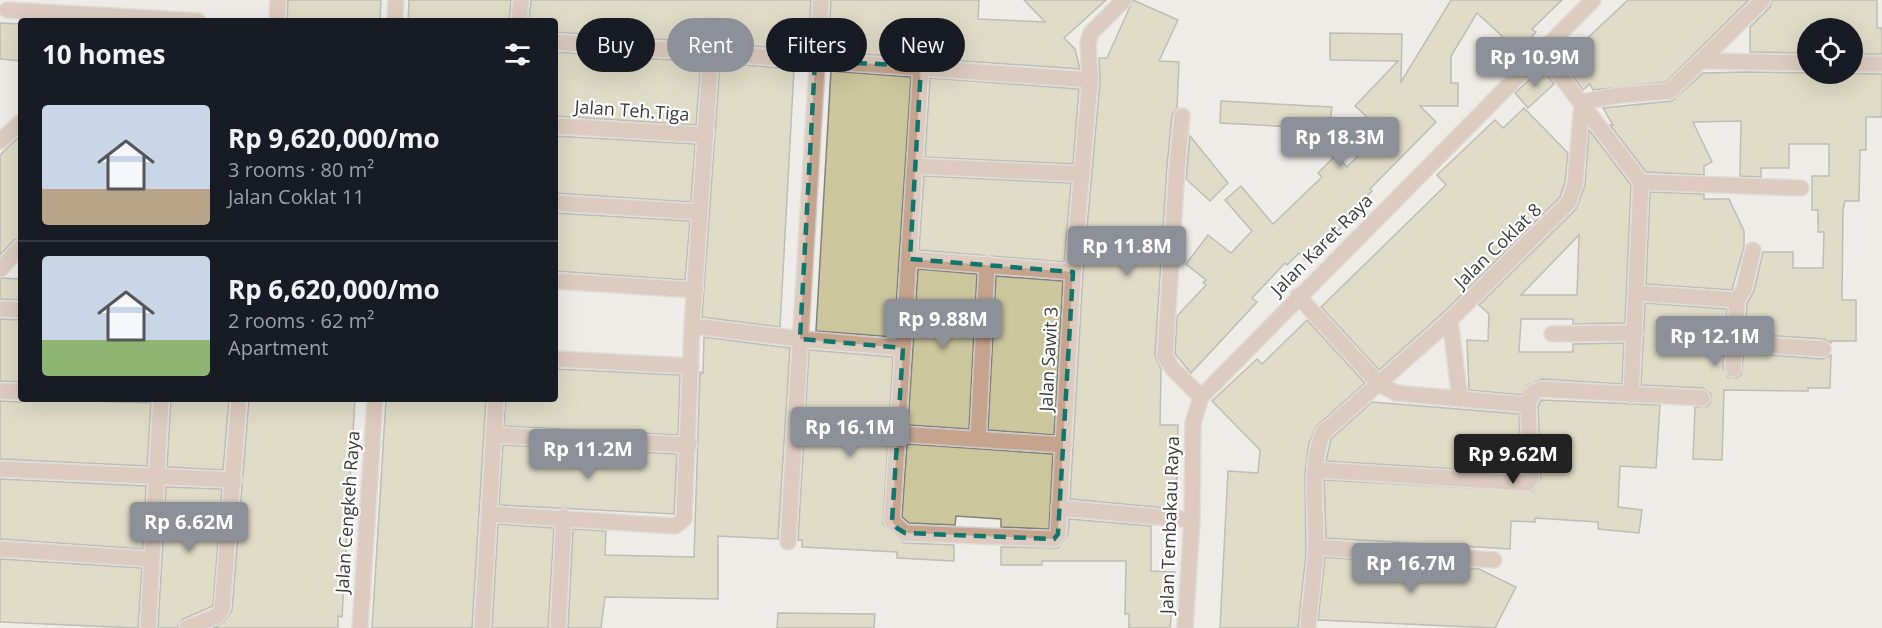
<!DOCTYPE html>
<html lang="en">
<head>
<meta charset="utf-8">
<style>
	:root { --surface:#171b24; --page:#242831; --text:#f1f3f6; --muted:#9ea1a6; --line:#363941; --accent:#8c9099 }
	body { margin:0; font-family:"Open Sans",sans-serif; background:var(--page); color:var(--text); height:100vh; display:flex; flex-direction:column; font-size:22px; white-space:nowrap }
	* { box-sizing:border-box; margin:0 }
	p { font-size:20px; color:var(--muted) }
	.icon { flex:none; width:33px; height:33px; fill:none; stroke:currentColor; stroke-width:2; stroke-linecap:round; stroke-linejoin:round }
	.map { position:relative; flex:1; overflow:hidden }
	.side { position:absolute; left:18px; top:18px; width:540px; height:384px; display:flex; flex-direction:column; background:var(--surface); border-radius:6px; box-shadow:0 6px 24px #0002 }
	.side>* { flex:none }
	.banner { position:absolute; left:576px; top:18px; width:570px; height:54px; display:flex; gap:12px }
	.tools { position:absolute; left:1797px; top:18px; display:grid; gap:12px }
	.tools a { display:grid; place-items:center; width:66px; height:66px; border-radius:50%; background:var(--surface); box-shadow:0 6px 24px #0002; font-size:30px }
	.price { position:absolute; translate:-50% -51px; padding:0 14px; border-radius:6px; background:var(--accent); color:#fff; font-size:20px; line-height:39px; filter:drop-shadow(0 2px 3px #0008) }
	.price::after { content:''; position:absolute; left:50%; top:36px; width:18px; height:14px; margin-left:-9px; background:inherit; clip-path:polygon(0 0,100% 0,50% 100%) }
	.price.current { background:#222; color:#fff }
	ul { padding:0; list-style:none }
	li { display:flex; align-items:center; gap:18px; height:150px; padding:0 24px }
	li+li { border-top:2px solid var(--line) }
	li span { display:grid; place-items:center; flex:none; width:168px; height:120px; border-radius:6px; color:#555 }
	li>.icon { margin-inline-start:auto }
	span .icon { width:72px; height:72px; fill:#fffc; stroke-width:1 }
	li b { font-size:26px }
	h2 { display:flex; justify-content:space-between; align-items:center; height:72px; padding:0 24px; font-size:26px }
	.pill { padding:0 21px; border-radius:27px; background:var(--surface); box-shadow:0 6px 24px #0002; font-size:21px; line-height:54px }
	.pill.current { background:var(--accent); color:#fff }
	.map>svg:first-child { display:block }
	.building { fill:#ccc69d; stroke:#81817c; stroke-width:1.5; fill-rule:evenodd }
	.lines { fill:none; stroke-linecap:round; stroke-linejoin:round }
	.minor-casing { stroke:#cbc9c5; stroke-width:18 }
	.minor { stroke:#c5a38c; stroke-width:15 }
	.marked { fill:none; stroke:#0f766e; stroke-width:4.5; stroke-dasharray:12 8; stroke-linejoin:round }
	.labels { text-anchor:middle; stroke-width:4.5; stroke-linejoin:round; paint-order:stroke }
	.street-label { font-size:18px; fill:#3d3c3b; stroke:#fff }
</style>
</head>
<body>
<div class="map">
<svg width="1882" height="628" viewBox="0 0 1882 628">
	<rect width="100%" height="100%" fill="#efece7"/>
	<g class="building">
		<path d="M288,0H381L380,21H287Z"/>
		<path d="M409,0H511L509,21H408Z"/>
		<path d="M531,0H811L808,50L555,32V21H529Z"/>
		<path d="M831,0H979L978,19L1045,22L1024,0H1106L1064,38L1075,49L1080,69L832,52L828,50Z"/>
		<path d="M1133,0L1178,20L1159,61L1179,62L1177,108L1172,115L1167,166L1155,355L1161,369L1160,425H1178L1176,509L1070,499L1083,273L1100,81L1099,58H1107Z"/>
		<path d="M1451,0H1562L1532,29L1536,32L1518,51L1477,13L1451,56V83H1458V106H1420L1436,122L1370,189L1372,191L1352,211L1355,214L1306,261L1299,253L1287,265L1285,263L1252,298L1257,302L1191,373L1175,354L1177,316L1206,285L1203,282L1206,280L1186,264L1208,235L1231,253L1252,231L1225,200L1241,186L1273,224L1322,177L1318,173L1336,155L1347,167L1382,131L1355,106L1398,61L1330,60V33L1402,34L1401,82Z"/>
		<path d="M1628,0H1749L1666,82L1593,90L1590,84L1583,90L1562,62Z"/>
		<path d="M1772,0H1877V28H1882V54H1852V28H1808V53L1750,52V27L1770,7Z"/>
		<path d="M0,23L21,24V61L0,59Z"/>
		<path d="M555,52L701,62L696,125L555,116Z"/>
		<path d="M720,63L794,69L780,327L702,317Z"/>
		<path d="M1542,68L1554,84L1528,108L1515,93Z"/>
		<path d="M831,71L911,77L894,337L816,331Z"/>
		<path d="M1748,72L1882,74V117H1866V150H1860L1859,201H1845L1843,210L1842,300H1856V341H1831V343L1824,339L1745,334L1747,303L1754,291L1763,252H1793V268H1823L1824,232H1818V210H1812V176H1829V144H1789V168H1761V177L1740,176L1741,121L1693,122L1712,162L1704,166V175L1646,172L1610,125H1613L1603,108L1672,101L1703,73Z"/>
		<path d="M930,78L1079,89L1073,164L925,157Z"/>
		<path d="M1221,101L1332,107L1329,129L1220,123Z"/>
		<path d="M1524,108L1568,153L1565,182L1560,197L1443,313L1379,370L1321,307L1446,185L1437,175L1495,120L1503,128Z"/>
		<path d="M1589,130L1631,185L1625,323L1573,324V319H1521L1519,352H1573V344L1624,343L1622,384L1542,379L1527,385L1522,395L1469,390L1467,340L1488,341L1489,314L1479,305L1576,209L1585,185ZM1579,235L1577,295H1521L1551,264Z"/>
		<path d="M21,135V238L14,240L0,255V155Z"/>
		<path d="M555,136L695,144L691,202L555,193Z"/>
		<path d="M1190,136L1228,183L1210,201L1186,179Z"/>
		<path d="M924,176L1071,183L1064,262L919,250Z"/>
		<path d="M1650,192L1704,194V199H1729L1744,231V247L1732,290L1646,284Z"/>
		<path d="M555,213L690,221L685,280L555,271Z"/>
		<path d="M918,269L977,274L969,429L908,425Z"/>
		<path d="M996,276L1063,281L1054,435L988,430Z"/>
		<path d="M0,278L21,279V300L0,299Z"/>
		<path d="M1645,303L1727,309L1723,368L1728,377L1737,378L1741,374L1744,353L1822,359L1831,355L1830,388H1808V391L1724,390L1722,460L1693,459L1695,407L1707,406L1710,403L1711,394L1703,388L1641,385Z"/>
		<path d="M0,319L21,320V382L0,381Z"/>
		<path d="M1307,320L1365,383L1317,426L1309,443L1305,473L1306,554L1298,628H1220L1228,471L1258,473L1260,450L1212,401L1257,359L1262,364Z"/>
		<path d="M704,337L790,348L778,539L718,536V599L605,597L601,628H568L573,529L606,531L605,555L694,557L700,372L703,373Z"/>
		<path d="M809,350L893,357L883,524L904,543L954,545V561L897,558V552L802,547V540H798Z"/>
		<path d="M555,369L680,375L678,435L504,426L506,399H555Z"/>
		<path d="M27,399L151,403L147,466L0,459V401L21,402Z"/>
		<path d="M171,399H229L223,470L167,467Z"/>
		<path d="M249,399H355L342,617L338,616V628H213L224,622L232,610Z"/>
		<path d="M386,399H486L472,628H372Z"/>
		<path d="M1541,400L1660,405L1656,468L1620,466L1618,507L1642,510L1639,533L1598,529V522L1535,518V522L1511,521L1510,549L1326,538L1324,480L1533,491L1541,478L1538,407Z"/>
		<path d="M1372,402L1519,414L1521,473L1326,461L1331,439Z"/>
		<path d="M907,444L1053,454L1049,529L1001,527V519L956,516L955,525L909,523L902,517Z"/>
		<path d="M503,445L677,454L674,514L499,505Z"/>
		<path d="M0,479L146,486L143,549L0,539Z"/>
		<path d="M166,487L222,489L213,606L183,619L177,628H158Z"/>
		<path d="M1069,519L1151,526V571L1175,572L1170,628H1129V614H1125L1126,561H1042V565H1001V547L1058,548L1068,535Z"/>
		<path d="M498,524L554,528L548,628H492Z"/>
		<path d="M1325,557L1479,569L1516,587L1495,628L1318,620Z"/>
		<path d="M0,559L142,568L138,628L0,622Z"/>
		<path d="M778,613L875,614L874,628H777Z"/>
	</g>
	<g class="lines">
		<g class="minor-casing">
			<g id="minor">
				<path d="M7,10L198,21"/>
				<path d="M277,21L278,0"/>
				<path d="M395,21L396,0"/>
				<path d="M519,21L521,0"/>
				<path d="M555,42L1090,80"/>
				<path d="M1543,53L1641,182L1631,395"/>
				<path d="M1703,61L1808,63"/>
				<path d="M1852,64H1882"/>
				<path d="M921,66L892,521L905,533L1054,539L1058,534L1073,272L1090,80L1088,43L1091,33L1124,0"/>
				<path d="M1182,116L1177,167L1165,356L1172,368L1201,397"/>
				<path d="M555,126L706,135"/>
				<path d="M0,141L21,122"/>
				<path d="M916,166L1081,174"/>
				<path d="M1641,182L1801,188"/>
				<path d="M555,203L700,212"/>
				<path d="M910,259L1073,272"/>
				<path d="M0,269L21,247"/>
				<path d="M555,281L695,290"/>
				<path d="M1636,293L1737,300L1733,369"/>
				<path d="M1298,296L1379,384L1396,393L1528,405L1533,392L1541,389L1702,398"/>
				<path d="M1737,300L1744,289L1753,250"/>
				<path d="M0,309L21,310"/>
				<path d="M1450,320L1460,399"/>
				<path d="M692,326L800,339L903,348"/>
				<path d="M1552,334L1635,333"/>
				<path d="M1735,343L1823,349"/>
				<path d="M555,359L691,366"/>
				<path d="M0,391L21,392"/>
				<path d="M899,434L1064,445"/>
				<path d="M494,435L689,445"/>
				<path d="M978,438L987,264"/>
				<path d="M0,469L234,480"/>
				<path d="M1316,470L1528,483L1531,478L1528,405"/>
				<path d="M1059,508L1192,520"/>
				<path d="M490,514L675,526L684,519L692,326L711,52"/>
				<path d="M788,542L821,0"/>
				<path d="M1316,547L1494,560"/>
				<path d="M0,549L151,559"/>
				<path d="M148,628L161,399"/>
				<path d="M187,628L217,616L222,609L239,399"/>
				<path d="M360,628L375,399"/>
				<path d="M482,628L496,399"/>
				<path d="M558,628L564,517"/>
				<path d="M1185,628L1192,520L1193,423L1201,397L1593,0"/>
				<path d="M1308,628C1310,600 1315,572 1316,544C1316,509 1309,466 1323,433L1450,320L1569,202L1575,184L1582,102L1620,95L1670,91L1763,0"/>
			</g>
		</g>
		<use href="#minor" class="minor"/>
	</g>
	<path d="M0 0H1882V628H0ZM815,61L921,66L910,259L1073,272L1058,534L1054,539L905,533L897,528L892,521L903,348L800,339Z" fill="#efece7" fill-opacity=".55" fill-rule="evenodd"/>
	<path class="marked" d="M815,61L921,66L910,259L1073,272L1058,534L1054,539L905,533L897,528L892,521L903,348L800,339Z"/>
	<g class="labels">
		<g class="street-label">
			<text transform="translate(632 111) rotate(4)" y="6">Jalan Teh.Tiga</text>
			<text transform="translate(1322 245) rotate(-45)" y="6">Jalan Karet Raya</text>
			<text transform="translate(1498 246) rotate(-44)" y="6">Jalan Coklat 8</text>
			<text transform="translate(1049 359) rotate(-87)" y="6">Jalan Sawit 3</text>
			<text transform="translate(348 512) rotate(-86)" y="6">Jalan Cengkeh Raya</text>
			<text transform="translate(1170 525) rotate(-88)" y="6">Jalan Tembakau Raya</text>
		</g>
	</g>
</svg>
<div class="tools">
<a><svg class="icon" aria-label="locate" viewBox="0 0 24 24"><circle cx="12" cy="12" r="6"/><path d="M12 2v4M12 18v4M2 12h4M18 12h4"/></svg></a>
</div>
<b class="price" style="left:1535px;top:88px">Rp 10.9M</b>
<b class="price" style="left:1340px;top:168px">Rp 18.3M</b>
<b class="price" style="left:1127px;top:277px">Rp 11.8M</b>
<b class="price" style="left:943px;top:350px">Rp 9.88M</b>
<b class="price" style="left:1715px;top:367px">Rp 12.1M</b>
<b class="price" style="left:850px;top:458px">Rp 16.1M</b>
<b class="price" style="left:588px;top:480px">Rp 11.2M</b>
<b class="price current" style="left:1513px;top:485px">Rp 9.62M</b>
<b class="price" style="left:189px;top:553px">Rp 6.62M</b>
<b class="price" style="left:1411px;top:594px">Rp 16.7M</b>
<div class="banner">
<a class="pill">Buy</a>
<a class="pill current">Rent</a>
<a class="pill">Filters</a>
<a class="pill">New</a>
</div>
<section class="side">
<h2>10 homes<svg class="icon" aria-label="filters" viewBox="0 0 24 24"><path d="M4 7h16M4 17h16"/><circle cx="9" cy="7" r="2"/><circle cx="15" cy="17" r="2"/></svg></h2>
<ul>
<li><span style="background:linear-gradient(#c9d6e8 70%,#b9a48a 0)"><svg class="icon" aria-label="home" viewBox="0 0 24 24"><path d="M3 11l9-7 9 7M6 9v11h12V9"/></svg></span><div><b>Rp 9,620,000/mo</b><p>3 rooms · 80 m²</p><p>Jalan Coklat 11</p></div></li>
<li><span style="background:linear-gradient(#c9d6e8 70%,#8fb573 0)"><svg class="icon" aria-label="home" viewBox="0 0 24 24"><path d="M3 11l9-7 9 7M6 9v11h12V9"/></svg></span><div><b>Rp 6,620,000/mo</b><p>2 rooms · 62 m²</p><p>Apartment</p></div></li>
</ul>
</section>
</div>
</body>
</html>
